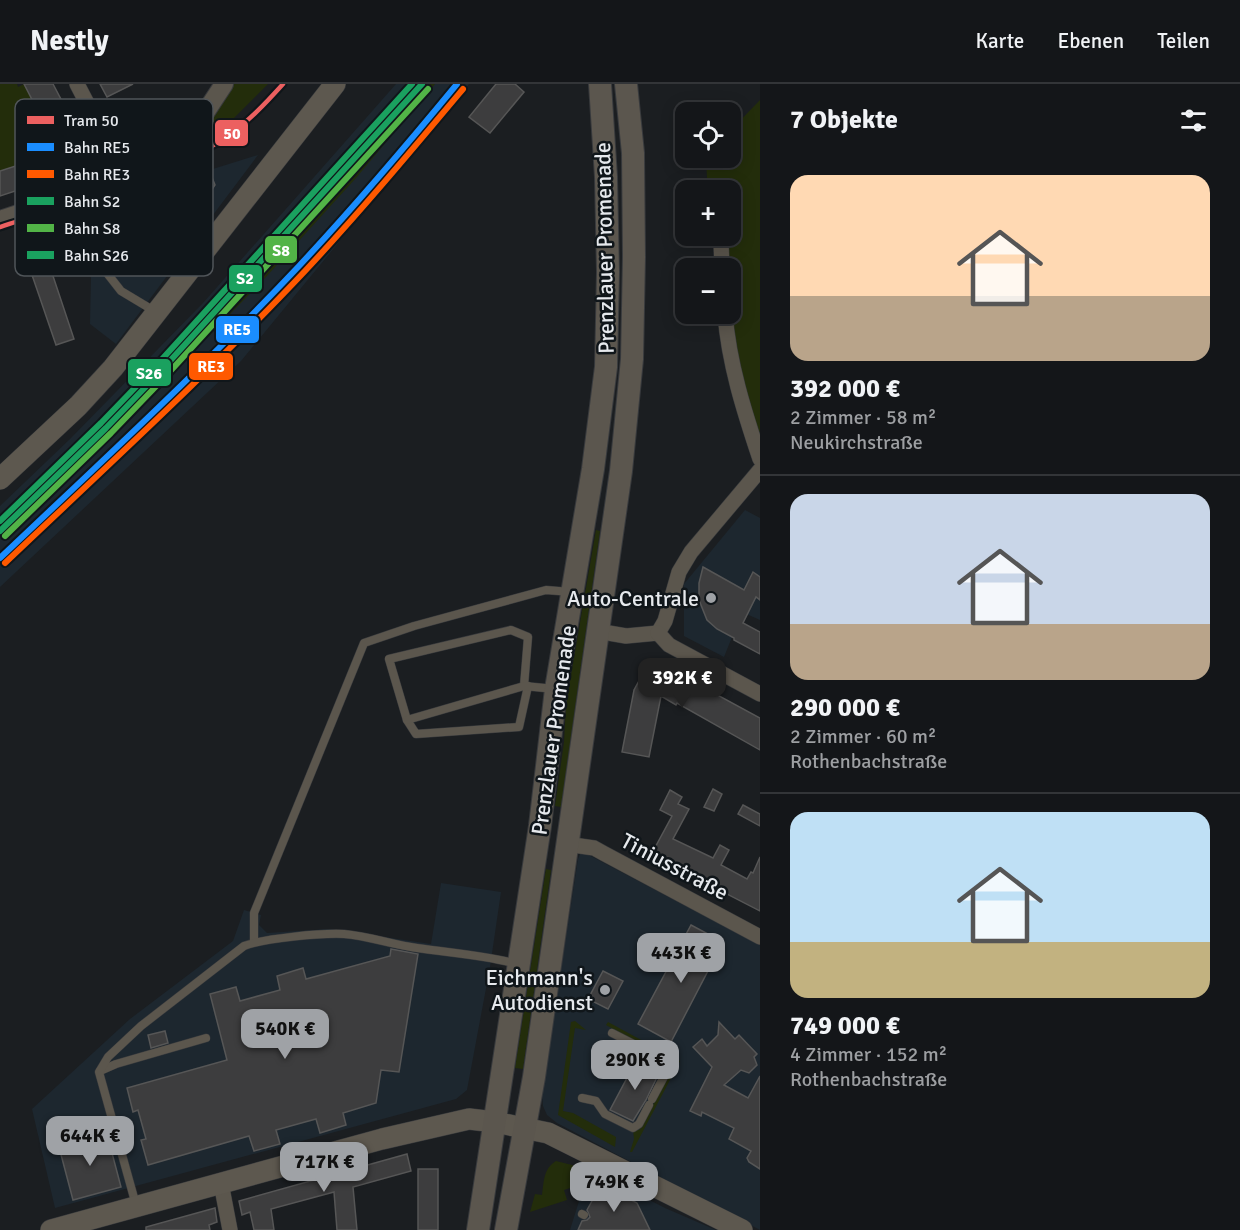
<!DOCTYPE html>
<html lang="de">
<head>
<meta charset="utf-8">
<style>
	:root { --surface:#141619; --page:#1d1f22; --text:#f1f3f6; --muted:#9d9fa2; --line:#333538; --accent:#9fa2a6 }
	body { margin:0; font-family:Signika,sans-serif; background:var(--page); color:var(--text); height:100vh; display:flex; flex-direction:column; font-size:22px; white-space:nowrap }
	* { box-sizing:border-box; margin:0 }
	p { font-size:20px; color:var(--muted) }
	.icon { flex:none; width:33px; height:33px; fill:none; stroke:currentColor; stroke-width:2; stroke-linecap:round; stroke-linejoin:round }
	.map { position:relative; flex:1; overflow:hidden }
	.side { display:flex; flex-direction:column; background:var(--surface); width:480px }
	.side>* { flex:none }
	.tools { position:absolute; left:675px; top:18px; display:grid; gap:12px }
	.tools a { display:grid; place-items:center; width:66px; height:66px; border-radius:12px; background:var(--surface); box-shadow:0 3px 15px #0003,0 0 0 2px var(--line); font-size:30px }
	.price { position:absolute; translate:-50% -51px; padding:0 14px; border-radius:12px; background:var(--accent); color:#111; font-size:20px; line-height:39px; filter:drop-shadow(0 2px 3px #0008) }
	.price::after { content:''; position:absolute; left:50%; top:36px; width:18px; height:14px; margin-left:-9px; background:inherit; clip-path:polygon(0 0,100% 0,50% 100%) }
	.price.active { background:#222; color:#fff }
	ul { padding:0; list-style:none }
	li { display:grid; align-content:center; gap:12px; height:318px; padding:0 30px }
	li+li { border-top:2px solid var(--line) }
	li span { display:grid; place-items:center; height:186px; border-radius:18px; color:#555 }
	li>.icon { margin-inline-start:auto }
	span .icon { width:108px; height:108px; fill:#fffc; stroke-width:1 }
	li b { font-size:26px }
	h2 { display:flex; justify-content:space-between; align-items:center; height:72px; padding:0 30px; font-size:26px }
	header { display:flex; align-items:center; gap:36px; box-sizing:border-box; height:84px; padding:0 30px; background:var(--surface); border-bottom:2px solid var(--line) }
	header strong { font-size:28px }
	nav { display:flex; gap:33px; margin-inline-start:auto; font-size:21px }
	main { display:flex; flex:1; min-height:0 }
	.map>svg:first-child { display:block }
	.built { fill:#1d272f }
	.green { fill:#232d0b }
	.building { fill:#3d3d3e; stroke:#565656; stroke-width:1.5 }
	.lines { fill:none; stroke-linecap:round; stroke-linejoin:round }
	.service-casing { stroke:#383a3d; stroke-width:9 }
	.minor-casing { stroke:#383a3d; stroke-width:16 }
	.tertiary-casing { stroke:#383a3d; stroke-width:20 }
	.secondary-casing { stroke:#383a3d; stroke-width:22 }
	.primary-casing { stroke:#383a3d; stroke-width:24 }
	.service { stroke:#5b564d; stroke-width:8 }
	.minor { stroke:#5b564d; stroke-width:15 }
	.tertiary { stroke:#5b564d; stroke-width:18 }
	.secondary { stroke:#5d584f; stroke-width:21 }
	.primary { stroke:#5b564e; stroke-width:22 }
	.rail-1-casing { stroke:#10161a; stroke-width:10 }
	.rail-2-casing { stroke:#10161a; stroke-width:10 }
	.rail-3-casing { stroke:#10161a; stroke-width:10 }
	.rail-4-casing { stroke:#10161a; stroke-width:10 }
	.rail-5-casing { stroke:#10161a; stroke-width:10 }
	.rail-1 { stroke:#1a8dff; stroke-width:6 }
	.rail-2 { stroke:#ff5900; stroke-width:6 }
	.rail-3 { stroke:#1aa15f; stroke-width:6 }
	.rail-4 { stroke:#52b447; stroke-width:6 }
	.rail-5 { stroke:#1aa15f; stroke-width:6 }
	.tram-1-casing { stroke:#10161a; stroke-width:9 }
	.tram-1 { stroke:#ec6060; stroke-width:4.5 }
	.poi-dot { fill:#9fa2a6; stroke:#10161a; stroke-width:2 }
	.labels { text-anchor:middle; stroke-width:5; stroke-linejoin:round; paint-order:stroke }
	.street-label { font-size:22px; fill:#e6e9ed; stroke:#10161a }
	.poi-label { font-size:22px; fill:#e6e9ed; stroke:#10161a; text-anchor:end }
	.key { fill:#10161a; stroke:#505559; stroke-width:1.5 }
	.key-label { font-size:16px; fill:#e6e9ed }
	.line-badge { stroke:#10161a; stroke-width:2 }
	.badge-label { font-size:16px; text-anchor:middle; font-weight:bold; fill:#fff }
</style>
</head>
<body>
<header>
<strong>Nestly</strong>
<nav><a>Karte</a><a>Ebenen</a><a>Teilen</a></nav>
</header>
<main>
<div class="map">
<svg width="760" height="1146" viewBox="0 0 760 1146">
	<rect width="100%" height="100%" fill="#1b1e21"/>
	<g class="built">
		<path d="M396,0H469L241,277L0,503V422L70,355L203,219Z"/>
		<path d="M258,71L116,260L90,240L91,194L69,130Z"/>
		<path d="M745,426L760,434V536L742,528L724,573L684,552V500Z"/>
		<path d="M585,769L760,861V1146L557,1039L547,1031L543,1022L542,1010L578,775L580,770Z"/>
		<path d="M441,799L501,808L490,883L467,1006L456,1015L55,1124L32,1025L130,935L233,857L244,826L261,831L259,841L267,849L330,845L431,860Z"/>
		<path d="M589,1085L665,1124L716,1146H570Z"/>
	</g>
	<g class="green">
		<path d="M0,0H17L18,3L24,0L26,3L28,2L48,41L46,42L62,67L0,87Z"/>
		<path d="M233,0H268L233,35L194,62L223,13Z"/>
		<path d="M429,0H435L356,94L265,194L210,251L165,291Z"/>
		<path d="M760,16V348C744,330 734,253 731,226C729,213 731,198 730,184H728L727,173L737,136L731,129L730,106H713L707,94L706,74H730L731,46Z"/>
		<path d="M596,446L600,447L561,723L555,722L564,658L566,620Z"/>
		<path d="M546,785L551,786L523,985L515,984Z"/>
		<path d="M575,937L586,946L575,944L563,1027L573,1029L616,1053L615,1063L558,1031L571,938Z"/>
		<path d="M608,938L680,977L632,1068H630L634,1055L633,1046H639L642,1042L672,984V980L669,975L606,941Z"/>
		<path d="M556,1077L572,1081L588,1089L582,1108L579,1101L564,1106L567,1116L530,1128L535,1110L542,1111C544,1098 543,1085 556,1077Z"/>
	</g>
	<g class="building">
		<path d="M24,0H53L85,61L75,66L82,85L0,112V87L59,68Z"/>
		<path d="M100,0H133L107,13Z"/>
		<path d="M496,0H515L524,8L490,49L469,33Z"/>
		<path d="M211,91L215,101L197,128L188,122L169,148L108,170L95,130Z"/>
		<path d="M38,147L74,255L56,261L19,153Z"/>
		<path d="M703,483L744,506L753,488L760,493V516L756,513L743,539L760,548V570L734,556V554L717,545L707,536L699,516V499Z"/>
		<path d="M651,575L760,634V666L677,619L676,621L661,612L649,673L622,668L634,606Z"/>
		<path d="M713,705L722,710L714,727L704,723Z"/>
		<path d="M670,706L682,713L678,720L689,725L673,755L713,774L720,761L729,766L721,781L747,795L751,788L753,789L760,773V827L651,771L672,732L660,726Z"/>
		<path d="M743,721L760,730V742L738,730Z"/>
		<path d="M691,841L723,858L671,958L638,940Z"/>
		<path d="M391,865L418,870L399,988L381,986L376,1019L343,1029L346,1041L320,1049L316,1035L276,1046L280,1060L254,1067L249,1052L148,1081L141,1056L146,1055L138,1026L133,1028L127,1004L227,976L210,910L236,903L240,917L280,906L277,892L303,884L306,895L390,872Z"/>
		<path d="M603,887L623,897L608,925L588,915Z"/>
		<path d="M719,938L735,955L739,951L757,970L754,973L757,981L749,989L741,986L724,1001L748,1014L760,992V1085L749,1078L747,1074L751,1067L729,1055L734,1044L702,1028L701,1032L690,1027L712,983L693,963L702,955L707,962L718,951Z"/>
		<path d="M165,947L168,959L151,964L148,951Z"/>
		<path d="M636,977L659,989L646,1016L633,1037L610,1026Z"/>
		<path d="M107,1050L121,1103L73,1116L59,1063Z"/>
		<path d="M407,1070L411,1087L353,1103L357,1146H337L334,1108L271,1125L274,1146H254L250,1128L242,1131L239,1117Z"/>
		<rect x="418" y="1085" width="20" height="61"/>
		<path d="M608,1104L637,1119L650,1146H578L582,1137L587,1136L590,1133L587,1126L597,1108Z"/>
		<path d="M215,1124L217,1138L209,1141L210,1146H146V1143Z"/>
	</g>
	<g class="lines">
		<g class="service-casing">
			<g id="service">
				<path d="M82,110L103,184L121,207L156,228"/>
				<path d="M524,602L528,553L511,546L389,575L407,636L416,650L519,643L528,602"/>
				<path d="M407,636L524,602L555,605"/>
				<path d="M254,858V829L364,559L414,542L546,506L571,508"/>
				<path d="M612,949L665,976L667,987L652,1015"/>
				<path d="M100,987L116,980L206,954"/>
				<path d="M582,1014L596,1017L605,1030L633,1044L639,1040L649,1021"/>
				<path d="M136,1121L99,988L108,973L141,942L244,862C265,854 322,849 344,850C369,852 393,861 417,864C450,869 485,871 517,880"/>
				<path d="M582,1130L584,1131"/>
			</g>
		</g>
		<g class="minor-casing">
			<g id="minor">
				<path d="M77,0L126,94"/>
				<path d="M722,184L721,158L724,152"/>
				<path d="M725,230C729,280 744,327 760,375"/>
				<path d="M597,547L626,552L658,549"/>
				<path d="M658,549L665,537L679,488L691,468L760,386"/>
				<path d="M658,549L669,561L760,610"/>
				<path d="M566,760L594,764L603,769L760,853"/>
				<path d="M221,1099L230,1146"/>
			</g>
		</g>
		<g class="tertiary-casing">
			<path id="tertiary" d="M0,136L156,84L173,76L178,70L224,0"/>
		</g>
		<g class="secondary-casing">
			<g id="secondary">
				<path d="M0,395L78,322L113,284L335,0"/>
				<path d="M51,1146L382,1055L469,1035L495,1038L548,1049L742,1146"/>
			</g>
		</g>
		<g class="primary-casing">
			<g id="primary">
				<path d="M478,1146L540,742L556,605L593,385L606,283L608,188L606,93L600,0"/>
				<path d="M506,1146L534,993L621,387L632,275L634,173L633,69L626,0"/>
			</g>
		</g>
		<use href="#service" class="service"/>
		<use href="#minor" class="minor"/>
		<use href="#tertiary" class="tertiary"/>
		<use href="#secondary" class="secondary"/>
		<use href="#primary" class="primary"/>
		<g class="rail-1-casing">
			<path id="rail-1" d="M0,474C101,378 204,283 299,182C354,123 406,62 457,0"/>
		</g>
		<g class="rail-2-casing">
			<path id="rail-2" d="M5,479C106,383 209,289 305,187C360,128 411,67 463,5"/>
		</g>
		<g class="rail-3-casing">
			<path id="rail-3" d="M0,447L106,344L159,289L422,0"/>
		</g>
		<g class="rail-4-casing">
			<path id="rail-4" d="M5,452L111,349L164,294L428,5"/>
		</g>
		<g class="rail-5-casing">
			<path id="rail-5" d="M0,437L101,339L154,284L412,0"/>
		</g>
		<use href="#rail-1" class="rail-1"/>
		<use href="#rail-2" class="rail-2"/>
		<use href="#rail-3" class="rail-3"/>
		<use href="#rail-4" class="rail-4"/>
		<use href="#rail-5" class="rail-5"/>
		<g class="tram-1-casing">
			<path id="tram-1" d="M0,143C76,118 159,99 226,53C248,38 265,20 283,0"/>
		</g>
		<use href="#tram-1" class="tram-1"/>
	</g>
	<g class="poi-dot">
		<circle cx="711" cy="514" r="6"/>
		<circle cx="605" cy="906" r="6"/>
	</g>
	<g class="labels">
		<g class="street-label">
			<text transform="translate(604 164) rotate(-91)" y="8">Prenzlauer Promenade</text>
			<text transform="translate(553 646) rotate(-82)" y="8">Prenzlauer Promenade</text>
			<text transform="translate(675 782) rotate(28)" y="8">Tiniusstraße</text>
		</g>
		<g class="poi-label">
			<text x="699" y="522">Auto-Centrale</text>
			<text x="593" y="901">Eichmann's<tspan x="593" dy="25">Autodienst</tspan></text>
		</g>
	</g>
	<rect x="15" y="15" width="198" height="177" rx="9" class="key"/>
	<rect x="27" y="32" width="27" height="8" fill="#ec6060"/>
	<rect x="27" y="59" width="27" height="8" fill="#1a8dff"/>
	<rect x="27" y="86" width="27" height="8" fill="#ff5900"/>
	<rect x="27" y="113" width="27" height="8" fill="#1aa15f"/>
	<rect x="27" y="140" width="27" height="8" fill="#52b447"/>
	<rect x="27" y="167" width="27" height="8" fill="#1aa15f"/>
	<g class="key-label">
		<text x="64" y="42">Tram 50</text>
		<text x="64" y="69">Bahn RE5</text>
		<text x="64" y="96">Bahn RE3</text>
		<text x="64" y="123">Bahn S2</text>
		<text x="64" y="150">Bahn S8</text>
		<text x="64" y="177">Bahn S26</text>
	</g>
	<g class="line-badge">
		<rect x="214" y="35" width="35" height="28" rx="6" fill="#ec6060"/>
		<rect x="264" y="151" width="34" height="29" rx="6" fill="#52b447"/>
		<rect x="228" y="180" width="35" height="29" rx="6" fill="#1aa15f"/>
		<rect x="215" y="231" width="45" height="29" rx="6" fill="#1a8dff"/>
		<rect x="188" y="268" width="46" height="29" rx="6" fill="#ff5900"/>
		<rect x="127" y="274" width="45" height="29" rx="6" fill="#1aa15f"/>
	</g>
	<g class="badge-label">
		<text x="232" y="55">50</text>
		<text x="281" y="172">S8</text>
		<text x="245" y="200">S2</text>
		<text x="237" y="251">RE5</text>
		<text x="211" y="288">RE3</text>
		<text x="149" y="295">S26</text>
	</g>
</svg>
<div class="tools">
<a><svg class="icon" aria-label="locate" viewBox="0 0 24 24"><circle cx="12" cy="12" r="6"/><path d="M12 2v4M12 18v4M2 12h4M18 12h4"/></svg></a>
<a>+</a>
<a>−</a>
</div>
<b class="price active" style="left:682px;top:625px">392K €</b>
<b class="price" style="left:681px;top:900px">443K €</b>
<b class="price" style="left:285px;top:976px">540K €</b>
<b class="price" style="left:635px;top:1007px">290K €</b>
<b class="price" style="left:90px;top:1083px">644K €</b>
<b class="price" style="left:324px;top:1109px">717K €</b>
<b class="price" style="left:614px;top:1129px">749K €</b>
</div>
<section class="side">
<h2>7 Objekte<svg class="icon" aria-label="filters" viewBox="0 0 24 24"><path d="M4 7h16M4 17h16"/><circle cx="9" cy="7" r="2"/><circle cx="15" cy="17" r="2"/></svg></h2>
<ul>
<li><span style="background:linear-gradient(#ffd9b3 65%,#b9a48a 0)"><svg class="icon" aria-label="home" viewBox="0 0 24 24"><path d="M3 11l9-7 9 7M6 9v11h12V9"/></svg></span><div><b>392 000 €</b><p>2 Zimmer · 58 m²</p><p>Neukirchstraße</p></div></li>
<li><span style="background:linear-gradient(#c9d6e8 70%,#b9a48a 0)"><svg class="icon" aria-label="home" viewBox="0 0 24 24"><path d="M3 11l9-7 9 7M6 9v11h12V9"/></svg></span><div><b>290 000 €</b><p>2 Zimmer · 60 m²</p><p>Rothenbachstraße</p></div></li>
<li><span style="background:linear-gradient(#bfe0f5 70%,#c2b280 0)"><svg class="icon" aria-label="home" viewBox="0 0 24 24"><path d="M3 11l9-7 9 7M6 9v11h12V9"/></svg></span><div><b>749 000 €</b><p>4 Zimmer · 152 m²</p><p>Rothenbachstraße</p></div></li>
</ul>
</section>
</main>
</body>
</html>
